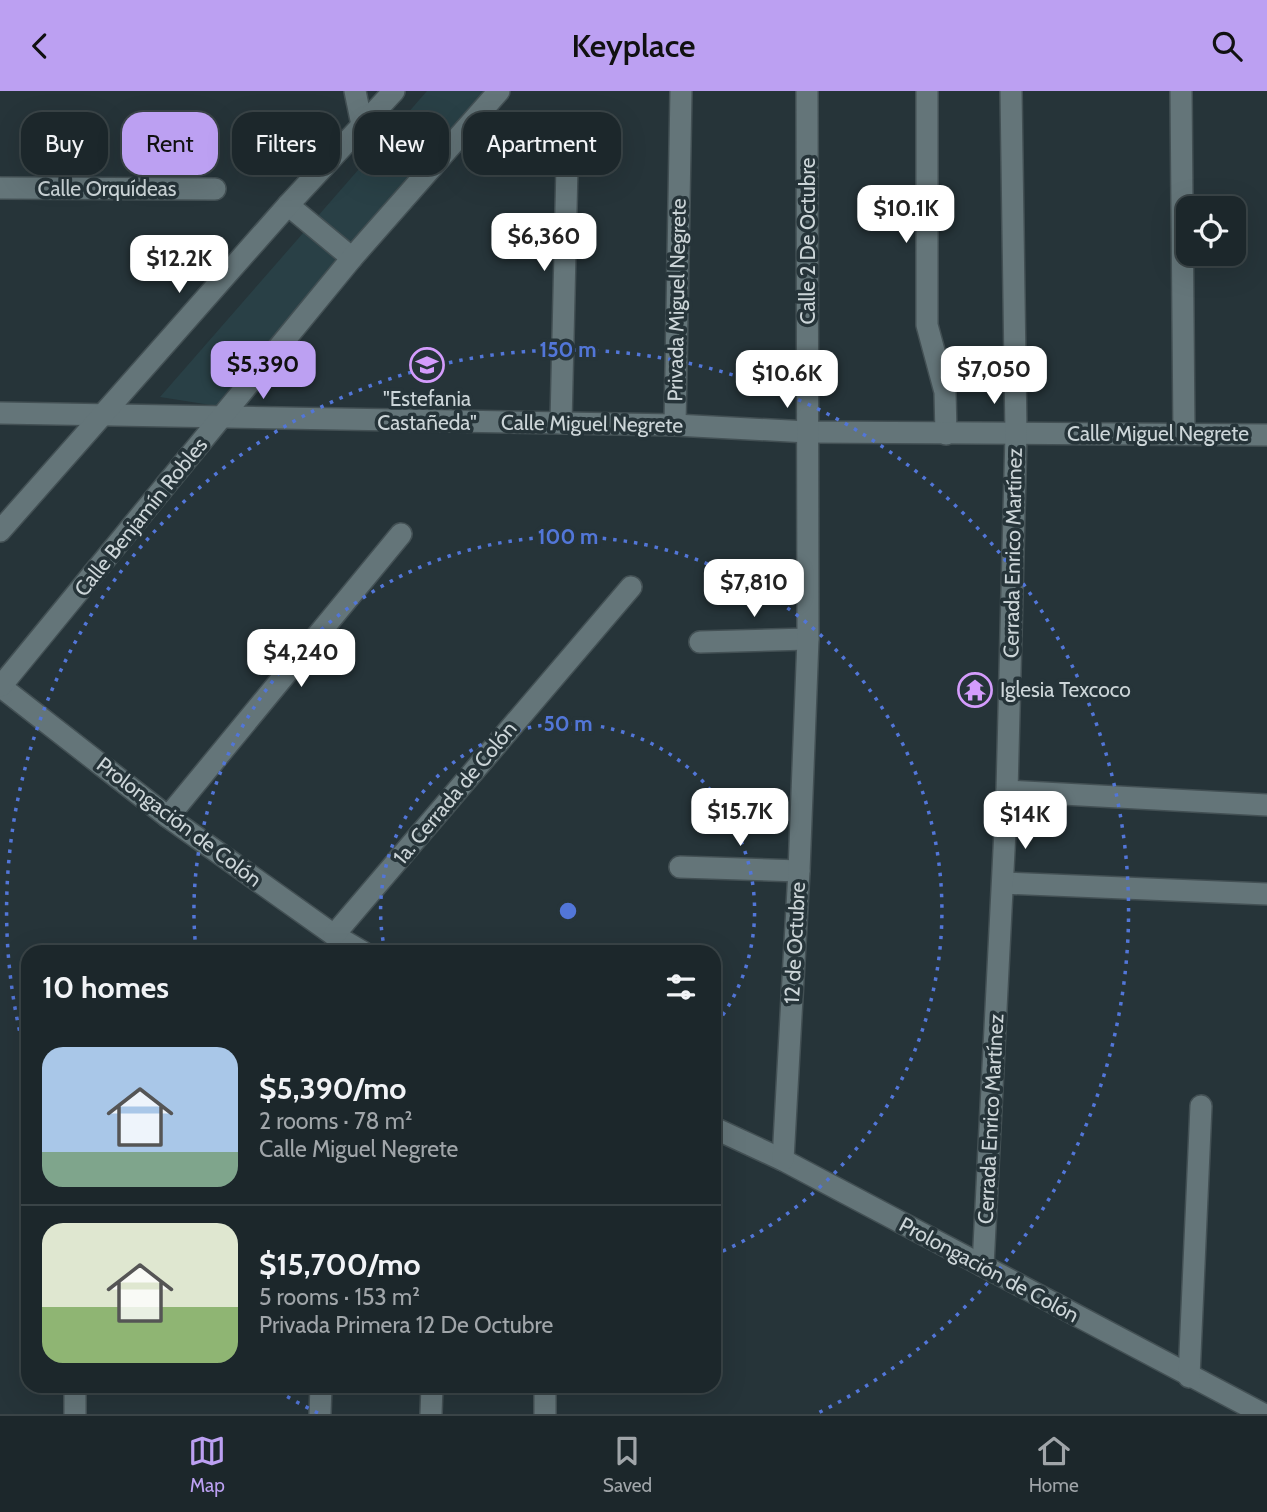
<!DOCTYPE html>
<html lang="en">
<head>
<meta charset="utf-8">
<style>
	:root { --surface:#1c272b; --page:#293337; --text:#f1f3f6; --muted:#a0a5a9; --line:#3a4447; --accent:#bca0f2 }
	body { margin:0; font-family:Cabin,sans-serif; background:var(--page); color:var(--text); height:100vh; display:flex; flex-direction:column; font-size:26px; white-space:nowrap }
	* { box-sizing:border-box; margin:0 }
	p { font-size:23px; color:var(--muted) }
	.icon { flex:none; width:38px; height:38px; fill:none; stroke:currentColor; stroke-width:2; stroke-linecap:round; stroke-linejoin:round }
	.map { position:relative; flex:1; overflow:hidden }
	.sheet { position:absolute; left:21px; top:854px; width:700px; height:448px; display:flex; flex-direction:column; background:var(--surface); border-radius:21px; box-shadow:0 7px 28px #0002,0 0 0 2px var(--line) }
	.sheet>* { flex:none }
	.top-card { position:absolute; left:21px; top:21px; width:700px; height:63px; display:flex; gap:14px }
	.fabs { position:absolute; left:1176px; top:105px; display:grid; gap:14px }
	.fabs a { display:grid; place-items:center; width:70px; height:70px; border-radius:14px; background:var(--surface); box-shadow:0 7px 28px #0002,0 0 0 2px var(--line); font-size:35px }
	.price { position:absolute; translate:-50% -60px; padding:0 16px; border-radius:14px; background:#fff; color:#222; font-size:23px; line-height:46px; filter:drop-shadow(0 2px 4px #0008) }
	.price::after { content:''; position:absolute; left:50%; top:42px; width:21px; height:16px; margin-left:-10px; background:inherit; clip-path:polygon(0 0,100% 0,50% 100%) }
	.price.current { background:var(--accent); color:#111 }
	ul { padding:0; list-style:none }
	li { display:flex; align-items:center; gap:21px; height:175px; padding:0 21px }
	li+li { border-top:2px solid var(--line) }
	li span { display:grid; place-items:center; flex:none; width:196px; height:140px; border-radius:21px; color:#555 }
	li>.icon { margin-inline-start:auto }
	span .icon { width:84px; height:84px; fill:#fffc; stroke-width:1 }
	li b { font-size:30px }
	h2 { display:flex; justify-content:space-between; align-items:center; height:84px; padding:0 21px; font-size:30px }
	.pill { padding:0 24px; border-radius:21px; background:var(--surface); box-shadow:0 7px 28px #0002,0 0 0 2px var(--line); font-size:24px; line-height:63px }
	.pill.current { background:var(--accent); color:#111 }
	header { display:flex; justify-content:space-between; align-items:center; height:91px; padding:0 21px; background:var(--accent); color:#111; font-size:32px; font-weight:600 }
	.dock { display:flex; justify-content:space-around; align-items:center; height:98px; border-top:2px solid var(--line); background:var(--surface); font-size:19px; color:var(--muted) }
	.dock a { display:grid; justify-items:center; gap:4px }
	.dock .current { color:var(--accent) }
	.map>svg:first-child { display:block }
	.built { fill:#294046 }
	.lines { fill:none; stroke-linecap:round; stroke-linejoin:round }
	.minor-casing { stroke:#435054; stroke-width:24 }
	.minor { stroke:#647579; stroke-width:21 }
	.ring { fill:none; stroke:#5276d8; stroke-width:3.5; stroke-dasharray:3.5 7 }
	.labels { text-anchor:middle; stroke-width:7; stroke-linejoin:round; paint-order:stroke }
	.street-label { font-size:21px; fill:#ccd5d8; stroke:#263439 }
	.poi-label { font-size:21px; fill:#ccd5d8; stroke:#263439 }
	.centre { fill:#5276d8; stroke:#263439; stroke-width:3.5 }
	.ring-label { font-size:21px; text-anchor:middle; font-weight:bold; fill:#5276d8; stroke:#263439; stroke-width:7; stroke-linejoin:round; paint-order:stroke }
</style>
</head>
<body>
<header><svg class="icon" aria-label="back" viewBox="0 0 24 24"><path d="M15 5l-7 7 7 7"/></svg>Keyplace<svg class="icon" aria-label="search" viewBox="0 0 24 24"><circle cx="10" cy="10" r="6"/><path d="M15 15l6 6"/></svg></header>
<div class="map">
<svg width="1267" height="1323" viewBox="0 0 1267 1323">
	<rect width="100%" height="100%" fill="#263439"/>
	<path class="built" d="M427,0H486L217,315L160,306Z"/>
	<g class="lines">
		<g class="minor-casing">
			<g id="minor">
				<path d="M355,0L362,34"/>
				<path d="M927,0V234L945,301L946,343"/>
				<path d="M1181,0L1184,343"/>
				<path d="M0,97L215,98"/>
				<path d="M288,114L352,167"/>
				<path d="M0,322L675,334L808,341L1267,344"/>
				<path d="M561,332L567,75"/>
				<path d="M675,334L681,0"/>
				<path d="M0,440L288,114L394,0"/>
				<path d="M700,551L808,548"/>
				<path d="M0,595L168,726L334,844L363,861"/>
				<path d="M1,595L352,167L499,0"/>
				<path d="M1007,700L1267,714"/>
				<path d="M168,726L401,443"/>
				<path d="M680,776L799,780"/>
				<path d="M1003,792L1267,803"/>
				<path d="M334,844L631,496"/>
				<path d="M714,1037L783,1069L1263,1323"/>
				<path d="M783,1069L799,780L808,548L807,0"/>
				<path d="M983,1175L1007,700L1016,343L1011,0"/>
				<path d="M1189,1286L1201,1015"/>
				<path d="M75,1323V1295"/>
				<path d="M320,1323L321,1295"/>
				<path d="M431,1323L432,1295"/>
				<path d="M545,1323V1295"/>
			</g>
		</g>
		<use href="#minor" class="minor"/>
	</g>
	<g class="ring">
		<path d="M385 860A187 187 0 1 1 714 936"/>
		<path d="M196 859A374 374 0 1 1 714 1164"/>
		<path d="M318 1322A561 561 0 0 1 271 1296M27 970A561 561 0 1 1 818 1322"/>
	</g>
	<defs>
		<g id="school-ring" transform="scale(1.75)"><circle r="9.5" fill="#263439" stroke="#d49cfc" stroke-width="1.5"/><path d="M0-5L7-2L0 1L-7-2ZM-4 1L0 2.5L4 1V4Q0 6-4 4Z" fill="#d49cfc"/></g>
		<g id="temple-ring" transform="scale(1.75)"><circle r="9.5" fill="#263439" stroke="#d49cfc" stroke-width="1.5"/><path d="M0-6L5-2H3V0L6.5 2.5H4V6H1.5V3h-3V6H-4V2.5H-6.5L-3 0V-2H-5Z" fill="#d49cfc"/></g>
	</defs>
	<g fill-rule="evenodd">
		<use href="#school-ring" x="427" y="274"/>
		<use href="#temple-ring" x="975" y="599"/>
	</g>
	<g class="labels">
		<g class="street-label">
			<text x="107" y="105">Calle Orquídeas</text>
			<text transform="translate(808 150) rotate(-90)" y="7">Calle 2 De Octubre</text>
			<text transform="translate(677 209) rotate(-89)" y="7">Privada Miguel Negrete</text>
			<text transform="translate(592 333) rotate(1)" y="7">Calle Miguel Negrete</text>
			<text x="1158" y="350">Calle Miguel Negrete</text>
			<text transform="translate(141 426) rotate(-51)" y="7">Calle Benjamín Robles</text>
			<text transform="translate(1013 462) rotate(-89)" y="7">Cerrada Enrico Martínez</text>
			<text transform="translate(455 702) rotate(-50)" y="7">1a. Cerrada de Colón</text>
			<text transform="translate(179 731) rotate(37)" y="7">Prolongación de Colón</text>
			<text transform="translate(795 852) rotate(-87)" y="7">12 de Octubre</text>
			<text transform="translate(991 1028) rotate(-87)" y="7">Cerrada Enrico Martínez</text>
			<text transform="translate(989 1179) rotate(28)" y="7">Prolongación de Colón</text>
		</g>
		<g class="poi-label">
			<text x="427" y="315">"Estefania<tspan x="427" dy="24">Castañeda"</tspan></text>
			<text x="1000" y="606" text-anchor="start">Iglesia Texcoco</text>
		</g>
	</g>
	<circle cx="568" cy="820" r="10" class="centre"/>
	<g class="ring-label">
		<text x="568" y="266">150 m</text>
		<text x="568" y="453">100 m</text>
		<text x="568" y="640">50 m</text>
	</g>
</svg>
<div class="fabs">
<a><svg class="icon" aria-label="locate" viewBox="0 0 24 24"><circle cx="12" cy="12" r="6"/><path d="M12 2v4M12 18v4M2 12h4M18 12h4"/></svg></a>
</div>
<b class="price" style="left:906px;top:154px">$10.1K</b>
<b class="price" style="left:544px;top:182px">$6,360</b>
<b class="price" style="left:179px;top:204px">$12.2K</b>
<b class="price current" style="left:263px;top:310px">$5,390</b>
<b class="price" style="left:994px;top:315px">$7,050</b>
<b class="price" style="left:787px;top:319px">$10.6K</b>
<b class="price" style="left:754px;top:528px">$7,810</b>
<b class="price" style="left:301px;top:598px">$4,240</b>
<b class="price" style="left:740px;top:757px">$15.7K</b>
<b class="price" style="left:1025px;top:760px">$14K</b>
<div class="top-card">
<a class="pill">Buy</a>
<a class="pill current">Rent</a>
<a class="pill">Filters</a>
<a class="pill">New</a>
<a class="pill">Apartment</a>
</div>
<section class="sheet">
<h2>10 homes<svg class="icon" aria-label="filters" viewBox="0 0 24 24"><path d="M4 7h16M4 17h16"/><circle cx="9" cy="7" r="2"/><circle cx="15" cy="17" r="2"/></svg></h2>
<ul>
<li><span style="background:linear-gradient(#a9c7e8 75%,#7fa58c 0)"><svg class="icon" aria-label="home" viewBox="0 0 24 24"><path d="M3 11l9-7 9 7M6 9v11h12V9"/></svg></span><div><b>$5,390/mo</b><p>2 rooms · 78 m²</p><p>Calle Miguel Negrete</p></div></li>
<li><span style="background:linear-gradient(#dfe7d0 60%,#8fb573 0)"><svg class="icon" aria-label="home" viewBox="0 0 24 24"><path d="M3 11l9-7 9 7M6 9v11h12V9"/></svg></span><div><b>$15,700/mo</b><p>5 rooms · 153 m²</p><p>Privada Primera 12 De Octubre</p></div></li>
</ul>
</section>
</div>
<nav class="dock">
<a class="current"><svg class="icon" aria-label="map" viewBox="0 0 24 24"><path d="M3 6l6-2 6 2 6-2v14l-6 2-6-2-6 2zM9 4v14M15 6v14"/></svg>Map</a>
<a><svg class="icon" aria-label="saved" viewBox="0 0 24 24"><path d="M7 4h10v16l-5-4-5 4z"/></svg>Saved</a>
<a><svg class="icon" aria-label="home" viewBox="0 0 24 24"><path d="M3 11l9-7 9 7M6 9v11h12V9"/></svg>Home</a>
</nav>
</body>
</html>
